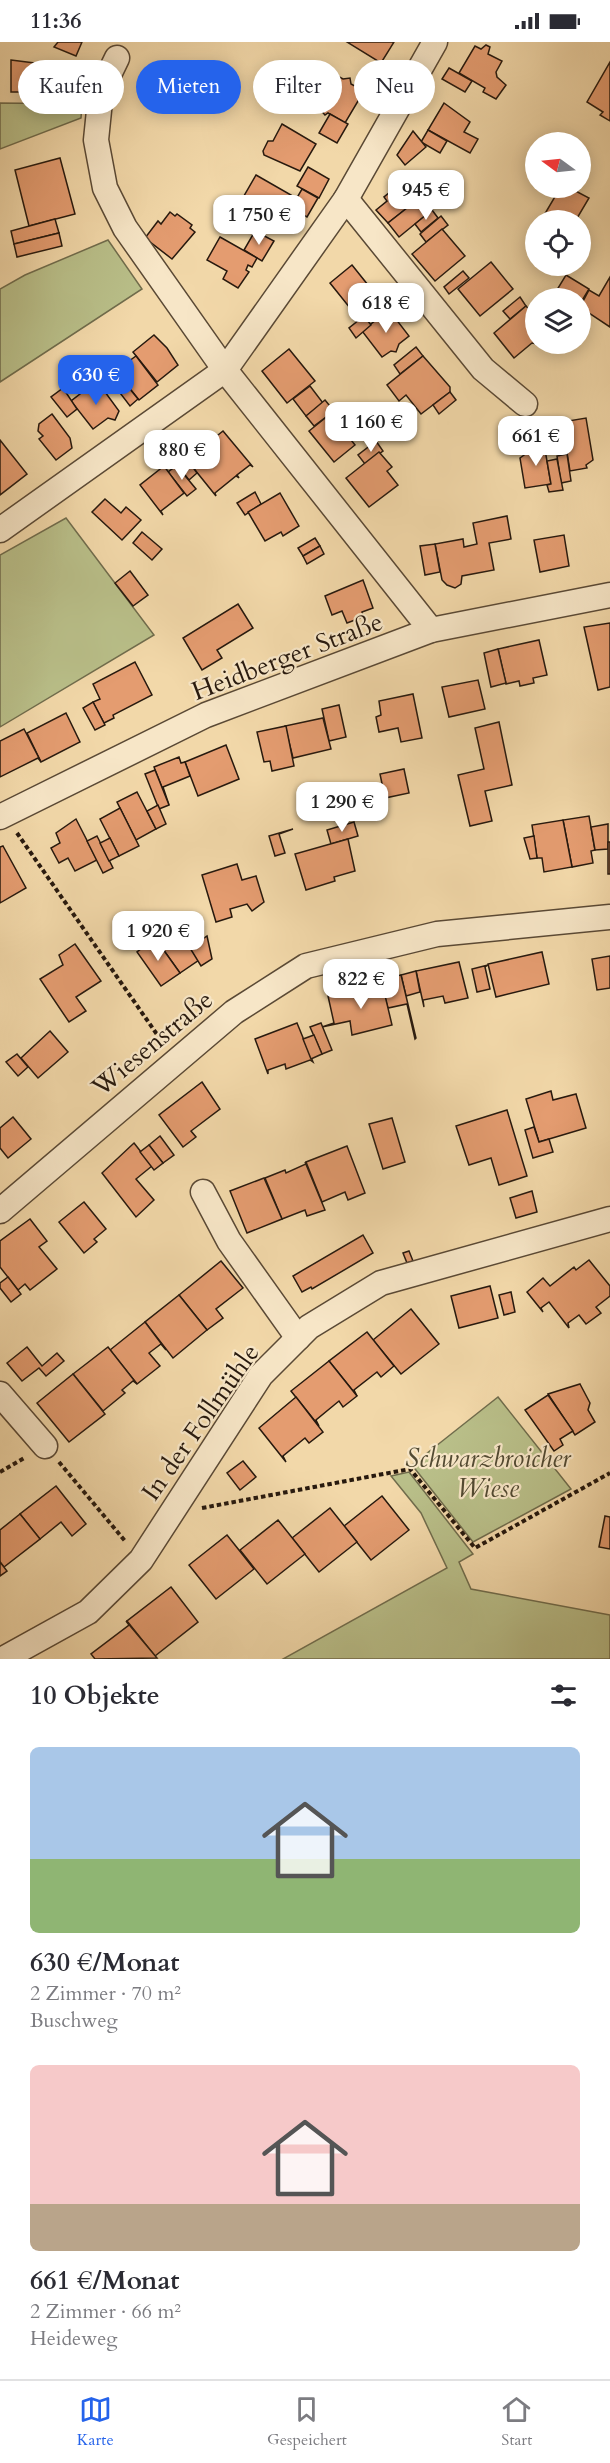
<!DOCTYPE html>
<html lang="de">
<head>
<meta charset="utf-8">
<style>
	:root { --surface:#fff; --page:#f7f7f7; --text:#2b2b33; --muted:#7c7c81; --line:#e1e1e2; --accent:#2563eb }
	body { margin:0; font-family:Cardo,serif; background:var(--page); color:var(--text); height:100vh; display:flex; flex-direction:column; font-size:22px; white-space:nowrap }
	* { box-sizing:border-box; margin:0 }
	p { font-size:20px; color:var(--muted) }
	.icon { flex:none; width:33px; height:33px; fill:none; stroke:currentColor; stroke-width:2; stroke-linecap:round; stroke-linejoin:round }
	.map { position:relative; height:1617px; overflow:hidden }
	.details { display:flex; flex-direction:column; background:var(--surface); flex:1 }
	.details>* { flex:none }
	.banner { position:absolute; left:18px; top:18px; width:574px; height:54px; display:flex; gap:12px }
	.needle { width:39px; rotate:285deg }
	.buttons { position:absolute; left:525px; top:90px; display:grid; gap:12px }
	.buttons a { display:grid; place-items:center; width:66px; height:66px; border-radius:50%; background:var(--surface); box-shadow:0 3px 15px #0003; font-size:30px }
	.price { position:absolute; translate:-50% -51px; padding:0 14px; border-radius:12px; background:#fff; color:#222; font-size:20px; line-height:39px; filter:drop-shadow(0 2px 3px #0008) }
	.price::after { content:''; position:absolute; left:50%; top:36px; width:18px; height:14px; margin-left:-9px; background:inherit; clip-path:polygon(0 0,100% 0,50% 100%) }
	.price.on { background:var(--accent); color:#fff }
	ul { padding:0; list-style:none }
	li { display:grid; align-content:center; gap:12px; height:318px; padding:0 30px }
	li span { display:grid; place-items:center; height:186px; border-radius:9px; color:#555 }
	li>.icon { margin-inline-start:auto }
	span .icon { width:108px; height:108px; fill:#fffc; stroke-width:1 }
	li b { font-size:26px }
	h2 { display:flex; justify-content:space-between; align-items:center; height:72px; padding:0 30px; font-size:26px }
	.chip { padding:0 21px; border-radius:27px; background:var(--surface); box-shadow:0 3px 15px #0003; font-size:21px; line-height:54px }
	.chip.on { background:var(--accent); color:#fff }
	.status { display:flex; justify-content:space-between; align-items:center; height:42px; padding:0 30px; background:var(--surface); direction:ltr }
	.status svg { height:16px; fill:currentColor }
	.dock { display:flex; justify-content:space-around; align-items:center; height:84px; border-top:2px solid var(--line); background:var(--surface); font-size:16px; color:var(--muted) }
	.dock a { display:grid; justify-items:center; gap:3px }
	.dock .on { color:var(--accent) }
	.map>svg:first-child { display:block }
	.green { fill:#b9bf89; stroke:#706c4c; stroke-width:1.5 }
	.building { fill:#e49c70; stroke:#27190e; stroke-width:1.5 }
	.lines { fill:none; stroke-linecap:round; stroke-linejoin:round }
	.minor-casing { stroke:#5a4935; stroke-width:27 }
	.path { stroke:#27190e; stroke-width:4; stroke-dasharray:4.5 3; stroke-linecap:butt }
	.minor { stroke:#f7e6c7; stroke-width:24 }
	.labels { text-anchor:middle; stroke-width:4.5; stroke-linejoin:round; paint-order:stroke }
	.street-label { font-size:26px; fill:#27190e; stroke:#f7e6c7 }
	.park-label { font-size:26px; font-style:italic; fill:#534b33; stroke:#f7e6c7 }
</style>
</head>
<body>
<div class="status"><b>11:36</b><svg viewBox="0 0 49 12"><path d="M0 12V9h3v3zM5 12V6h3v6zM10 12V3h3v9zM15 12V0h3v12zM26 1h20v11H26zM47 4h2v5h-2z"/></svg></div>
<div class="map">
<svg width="610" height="1617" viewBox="0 0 610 1617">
	<rect width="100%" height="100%" fill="#f2d8a9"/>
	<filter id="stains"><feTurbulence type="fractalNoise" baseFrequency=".00333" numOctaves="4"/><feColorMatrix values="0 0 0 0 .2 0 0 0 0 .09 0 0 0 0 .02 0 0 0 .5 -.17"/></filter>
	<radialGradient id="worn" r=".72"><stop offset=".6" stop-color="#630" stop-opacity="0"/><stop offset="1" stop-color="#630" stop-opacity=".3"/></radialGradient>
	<g class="green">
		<path d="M0,61L82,62L81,76L0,107Z"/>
		<path d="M108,198L142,247L0,340V247L25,233Z"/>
		<path d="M66,476L154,593L0,685V513Z"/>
		<path d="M498,1355L571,1447L473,1500L412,1423Z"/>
		<path d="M409,1430L473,1512L459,1520L471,1547L610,1573V1617H283L447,1526L421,1471L391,1434Z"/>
	</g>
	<g class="building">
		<path d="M58,0H82L76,14L54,5Z"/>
		<path d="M347,0H394L381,21Z"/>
		<path d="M486,3L490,5L488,12L502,19L496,30L497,35L506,43L496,57L483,50L485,46L459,31L475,4L481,7Z"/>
		<path d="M11,18L74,26V40H53V50H11Z"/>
		<path d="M385,19L403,29L392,47L374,37Z"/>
		<path d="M610,20V79L600,73L603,70L587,60Z"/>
		<path d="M309,21L332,36L334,32L343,37L350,36L351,42L364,49L345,81L328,71L325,73L317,64L314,69L300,60L290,59L289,54L297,49L301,42L299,37Z"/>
		<path d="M449,26L472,39L465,50L442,37Z"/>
		<path d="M444,61L470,80L464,90L478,97L470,111L428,88Z"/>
		<path d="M330,72L348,82L337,101L319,91Z"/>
		<path d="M282,82L316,102L300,129L264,113L263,109L268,99H273Z"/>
		<path d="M428,88L447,99L440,111L421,100Z"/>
		<path d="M413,89L426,105L405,123L397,113Z"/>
		<path d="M60,116L75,172L29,184L15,128Z"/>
		<path d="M308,125L329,137L319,156L297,144Z"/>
		<path d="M256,133L291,153L274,182L250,168L248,172L237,166Z"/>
		<path d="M409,141L421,155L388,181L376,168L387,159L384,155L395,146L398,150Z"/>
		<path d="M556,146H570L589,156L576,178H549L543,175L556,153L553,151Z"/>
		<path d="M302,147L318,156L307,175L291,166Z"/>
		<path d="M421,155L432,168L399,195L388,181Z"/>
		<path d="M432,168L438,176L421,190L415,182Z"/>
		<path d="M170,170L175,174L177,172L192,183L190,186L195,190L172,217L145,196L158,179L161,182Z"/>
		<path d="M441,174L448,183L426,200L420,192Z"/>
		<path d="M55,177L59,191L14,202L11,189Z"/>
		<path d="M442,187L465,214L435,239L412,212Z"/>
		<path d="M255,189L274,199L262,219L244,208Z"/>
		<path d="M59,191L62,204L17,215L14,202Z"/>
		<path d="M220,195L257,216L252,225L248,223L246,228L249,230L238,246L223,237L227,229L207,218Z"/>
		<path d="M491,220L513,247L480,274L458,247Z"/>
		<path d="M352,223L372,248L350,266L330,241Z"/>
		<path d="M463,229L469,236L449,252L444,245Z"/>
		<path d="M566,233L589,247L580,262V256H552Z"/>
		<path d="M610,235V285L580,265L589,248L599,254Z"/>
		<path d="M364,254L370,261L362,268L356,261Z"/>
		<path d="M520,255L526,264L510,277L503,269Z"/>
		<path d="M526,264L536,275L537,302L532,301L514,316L494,291Z"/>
		<path d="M389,268L409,294L399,302L396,310L391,309L382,315L362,289Z"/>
		<path d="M364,274L371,283L356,296L349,286Z"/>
		<path d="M154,293L167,306L178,323L157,340L133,310Z"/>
		<path d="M416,305L423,314L400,332L394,323Z"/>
		<path d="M289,307L315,339L287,361L262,329Z"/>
		<path d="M136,314L158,343L139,358L119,333L128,325L125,322Z"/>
		<path d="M423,314L450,345V350L421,372L406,353L399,359L387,343Z"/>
		<path d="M97,339L119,369L115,378L108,376L93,387L71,359Z"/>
		<path d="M125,341L138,357L130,364L117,347Z"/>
		<path d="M310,344L323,361L306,374L293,357Z"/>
		<path d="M63,346L77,367L67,375L51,355Z"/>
		<path d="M450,350L456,358L439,372L433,363Z"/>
		<path d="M325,358L334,369L314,384L306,374Z"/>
		<path d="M334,369L348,386L344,389L355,403L334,420L309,389Z"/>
		<path d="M52,372L70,396L72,406L56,418L39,397L43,394L38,389L39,382Z"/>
		<path d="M586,376L593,418L586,423L587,426L570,429L562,380Z"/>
		<path d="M223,389L253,425L250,423L237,433L239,436L236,434L215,451L216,454L187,418Z"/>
		<path d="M0,398L27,432L0,453Z"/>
		<path d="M376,399L383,409L365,422L358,413Z"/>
		<path d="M544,402L551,442L525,446L520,416L531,408L530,404Z"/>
		<path d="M379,410L392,425L387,429L398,443L369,465L346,436Z"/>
		<path d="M567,412L571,439L561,441L557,414Z"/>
		<path d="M184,413L197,431L189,438L175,420Z"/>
		<path d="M557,417L563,448L549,450L547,443L551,442L547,419Z"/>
		<path d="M172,418L196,447L187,454L168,430L176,424Z"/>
		<path d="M164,424L184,451L161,469L163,473L140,443Z"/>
		<path d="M255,450L261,462L245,473L237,461Z"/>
		<path d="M280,451L299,484L283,494L281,490L265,499L248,470Z"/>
		<path d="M105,457L121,471L126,465L141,478L122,498L92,470Z"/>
		<path d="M507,474L511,497L489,501L494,528L462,534L461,542L455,546L447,543L442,538L435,502L463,497L464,505L477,502L473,481Z"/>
		<path d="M142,490L162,507L152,518L133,501Z"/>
		<path d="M564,493L569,524L540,530L534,498Z"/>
		<path d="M315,496L320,504L303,514L298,506Z"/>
		<path d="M435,502L440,530L425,533L420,504Z"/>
		<path d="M320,504L324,512L307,522L303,514Z"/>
		<path d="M130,529L148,553L133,564L115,541Z"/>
		<path d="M363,538L373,566L362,570L363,575L347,581L342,569L332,573L325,554Z"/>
		<path d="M238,562L253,586L217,608L222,616L202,628L183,596Z"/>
		<path d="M610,581V645L598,648L584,585Z"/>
		<path d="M539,598L547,633L533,636L534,641L520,644L519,639L506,642L498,607Z"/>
		<path d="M498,607L506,641L491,645L484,611Z"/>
		<path d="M135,620L152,653L113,673L114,676L104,681L93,660L100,657L93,642Z"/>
		<path d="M478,638L485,667L449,675L442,645Z"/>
		<path d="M413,652L422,696L401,700L398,686L379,690L376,675L381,673L379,659Z"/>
		<path d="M93,660L105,683L95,688L83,666Z"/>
		<path d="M339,663L346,695L329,699L322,667Z"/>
		<path d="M66,671L80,700L41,720L27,691Z"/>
		<path d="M323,676L331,707L293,716L285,684Z"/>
		<path d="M499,680L512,743L485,749L492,779L470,784L458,733L484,727L475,686Z"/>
		<path d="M286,684L294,724L272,729L270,719L264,720L257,690Z"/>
		<path d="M24,687L41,720L38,716L0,735V699Z"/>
		<path d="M226,703L239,737L198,754L185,720Z"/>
		<path d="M179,715L181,721L185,720L190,734L163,745L169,763L154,725Z"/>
		<path d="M404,727L409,751L385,756L380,732Z"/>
		<path d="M155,728L169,763L159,767L145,732Z"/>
		<path d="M137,750L156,787L136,798L117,760Z"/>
		<path d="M158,763L166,782L156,787L147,769Z"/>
		<path d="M120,766L139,804L119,814L100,777Z"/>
		<path d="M589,774L595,808L591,809L593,821L572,825L563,778Z"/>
		<path d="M76,777L97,818L75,829L68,816L59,821L51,806L60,801L56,791Z"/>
		<path d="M563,778L572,825L544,830L542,816H537L532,783Z"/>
		<path d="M354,780L358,794L331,802L327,788Z"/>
		<path d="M608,782V807L595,808L591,785Z"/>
		<path d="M293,787L279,792L285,811L275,814L269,794Z"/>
		<path d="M97,794L113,826L103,831L87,799Z"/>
		<path d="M534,794L537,816L530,817L524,796Z"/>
		<path d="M110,796L119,814L109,819L100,801Z"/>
		<path d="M348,797L355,829L334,835L335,839L306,848L295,812Z"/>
		<rect x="608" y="800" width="2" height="32"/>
		<path d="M3,804L26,846L0,861V805Z"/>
		<path d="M237,822L242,838L256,834L264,860L252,869L247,862L230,867L232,875L216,880L202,833Z"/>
		<path d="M174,883L199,918L180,931L155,896Z"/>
		<path d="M207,894L212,917L201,924L190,906Z"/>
		<path d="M155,896L180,931L161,944L137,910Z"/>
		<path d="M75,902L101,939L76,955L86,969L69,980L40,937L63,923L59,913Z"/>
		<path d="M542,910L549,942L496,955L488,922Z"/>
		<path d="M610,914V946L597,948L592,917Z"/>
		<path d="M459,920L468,956L445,961L443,954L423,958L424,965L416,929Z"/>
		<path d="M488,923L485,925L490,947L477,950L472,927Z"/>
		<path d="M416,929L420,950L406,954L401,933Z"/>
		<path d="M401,933L416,996L415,997L407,962L388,966L382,946L380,937Z"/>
		<path d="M383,945L392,983L352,993L350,979L322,985L334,981L328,954L361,947V950Z"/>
		<path d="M297,981L313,1020L310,1018L286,1027L285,1022L268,1028V1032L255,997Z"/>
		<path d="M321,981L332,1008L322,1012L310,985Z"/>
		<path d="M50,989L68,1010L38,1036L21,1016Z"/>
		<path d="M314,993L322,1012L311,1017L303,997Z"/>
		<path d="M17,1012L28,1025L18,1034L6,1020Z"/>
		<path d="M202,1040L220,1067L191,1089L196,1095L183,1105L159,1073Z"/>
		<path d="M551,1049L553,1058L576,1052L586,1086L539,1100L526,1057Z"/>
		<path d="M507,1068L527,1134L499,1143L491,1116L469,1123L456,1084Z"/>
		<path d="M13,1075L31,1097L8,1116L0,1106V1086Z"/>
		<path d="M392,1076L405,1120L383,1127L369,1082Z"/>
		<path d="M534,1085L539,1100L549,1097L553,1110L533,1116L525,1088Z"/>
		<path d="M160,1094L174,1113L163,1121L149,1103Z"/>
		<path d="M134,1101L152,1124L136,1137L154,1158L136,1175L102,1131Z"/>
		<path d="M149,1103L163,1121L154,1128L140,1110Z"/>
		<path d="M347,1104L365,1151L348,1158L345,1150L322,1160L306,1120Z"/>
		<path d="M305,1120L325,1168L307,1174L305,1168L282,1177L265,1136L285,1128L286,1131L306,1122Z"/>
		<path d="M264,1136L282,1177L247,1191L230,1149Z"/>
		<path d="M532,1149L537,1170L516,1176L510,1156Z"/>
		<path d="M84,1160L106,1187L94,1197L97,1200L84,1211L59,1180Z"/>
		<path d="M30,1177L47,1199L39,1205L57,1227L30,1248L25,1242L18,1248L0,1225V1199Z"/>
		<path d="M363,1193L373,1211L312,1247L311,1245L302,1250L293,1234Z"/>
		<path d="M409,1209L413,1219L407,1221L403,1211Z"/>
		<path d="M589,1218L610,1244V1254L596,1265L601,1271L586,1282L579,1273L568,1281L569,1286L549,1260L541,1266L543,1270L527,1250L543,1236L550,1244L574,1225L576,1228Z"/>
		<path d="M221,1219L243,1246L216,1267L223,1276L207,1288L179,1253Z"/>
		<path d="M8,1235L21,1252L11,1260L0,1246V1241Z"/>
		<path d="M490,1244L498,1276L459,1286L451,1254Z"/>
		<path d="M511,1250L515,1270L504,1273L499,1253Z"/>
		<path d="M179,1253L207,1288L173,1316L145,1280Z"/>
		<path d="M411,1267L439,1302L401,1332L373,1298Z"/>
		<path d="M145,1280L166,1308L161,1302L149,1311L160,1324L137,1342L110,1308Z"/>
		<path d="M367,1290L394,1324L381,1335L377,1330L354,1348L357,1354L329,1319Z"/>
		<path d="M27,1305L42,1324L57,1311L64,1319L46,1334L39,1326L22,1339L7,1321Z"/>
		<path d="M108,1305L137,1342L133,1339L122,1348L125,1351L103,1369L73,1332Z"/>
		<path d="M329,1319L357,1354L343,1365L339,1359L316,1378L319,1384L291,1349Z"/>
		<path d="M73,1332L105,1372L69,1400L37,1361Z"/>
		<path d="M580,1342L590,1361L588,1368L595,1380L575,1393L548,1352Z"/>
		<path d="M548,1353L573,1389L560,1397L563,1403L554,1409L525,1368Z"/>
		<path d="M296,1355L323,1390L309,1401L305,1396L283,1414L286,1420L259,1386Z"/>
		<path d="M243,1419L256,1435L240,1448L227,1431Z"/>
		<path d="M56,1444L86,1482L72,1494L61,1480L40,1497L20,1472Z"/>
		<path d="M382,1454L409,1488L371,1518L344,1484Z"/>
		<path d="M330,1466L357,1500L319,1530L292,1496Z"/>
		<path d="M20,1472L40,1497L4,1525L0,1520V1488Z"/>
		<path d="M605,1474L610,1475V1507L599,1505Z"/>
		<path d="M278,1478L305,1512L267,1542L240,1508Z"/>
		<path d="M227,1493L254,1527L216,1557L189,1523Z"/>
		<path d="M0,1520L7,1529L0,1534Z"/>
		<path d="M171,1545L198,1580L155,1614L127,1579Z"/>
		<path d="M126,1579L157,1616L95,1617L91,1612L129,1583Z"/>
	</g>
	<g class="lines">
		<g class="minor-casing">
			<g id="minor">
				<path d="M117,16L101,49L96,98L105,146L125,186L225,328L431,588"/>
				<path d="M346,157L483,327L525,362"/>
				<path d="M0,488L225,328L346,157L435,0"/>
				<path d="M0,775L206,673L431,588L610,553"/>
				<path d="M203,1150L229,1199L298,1296"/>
				<path d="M0,1169L234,970L306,924L437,892L610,875"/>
				<path d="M0,1352L45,1404"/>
				<path d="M3,1617L88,1570L141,1518L261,1333L309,1285L381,1241L610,1177"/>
			</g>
		</g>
		<g class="path">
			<path d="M17,791L163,1001"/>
			<path d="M59,1420L125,1499"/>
			<path d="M0,1430L26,1415"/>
			<path d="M202,1466L410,1427L475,1506L610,1431"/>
		</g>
		<use href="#minor" class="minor"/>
	</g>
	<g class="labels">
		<g class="street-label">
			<text transform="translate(287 614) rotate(-21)" y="9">Heidberger Straße</text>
			<text transform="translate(152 1001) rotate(-40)" y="9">Wiesenstraße</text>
			<text transform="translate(200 1380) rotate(-55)" y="9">In der Follmühle</text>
		</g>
		<g class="park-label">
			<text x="488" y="1425">Schwarzbroicher<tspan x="488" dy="30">Wiese</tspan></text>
		</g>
	</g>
	<rect width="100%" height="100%" filter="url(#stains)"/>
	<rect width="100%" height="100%" fill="url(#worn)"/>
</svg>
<div class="buttons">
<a><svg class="needle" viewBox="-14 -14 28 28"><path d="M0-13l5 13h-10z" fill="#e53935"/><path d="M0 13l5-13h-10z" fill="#7c7c81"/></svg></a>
<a><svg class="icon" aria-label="locate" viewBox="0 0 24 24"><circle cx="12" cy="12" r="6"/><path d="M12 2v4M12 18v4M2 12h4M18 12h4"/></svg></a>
<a><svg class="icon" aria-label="layers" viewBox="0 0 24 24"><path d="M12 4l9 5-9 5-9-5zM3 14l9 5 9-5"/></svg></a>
</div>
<b class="price" style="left:426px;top:179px">945 €</b>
<b class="price" style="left:259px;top:204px">1 750 €</b>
<b class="price" style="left:386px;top:292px">618 €</b>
<b class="price on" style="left:96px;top:364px">630 €</b>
<b class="price" style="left:371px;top:411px">1 160 €</b>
<b class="price" style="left:536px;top:425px">661 €</b>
<b class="price" style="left:182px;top:439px">880 €</b>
<b class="price" style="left:342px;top:791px">1 290 €</b>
<b class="price" style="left:158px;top:920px">1 920 €</b>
<b class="price" style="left:361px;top:968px">822 €</b>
<div class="banner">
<a class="chip">Kaufen</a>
<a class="chip on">Mieten</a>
<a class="chip">Filter</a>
<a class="chip">Neu</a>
</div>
</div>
<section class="details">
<h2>10 Objekte<svg class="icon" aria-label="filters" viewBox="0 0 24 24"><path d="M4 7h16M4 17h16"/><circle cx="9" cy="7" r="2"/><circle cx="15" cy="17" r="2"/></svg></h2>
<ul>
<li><span style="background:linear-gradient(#a9c7e8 60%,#8fb573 0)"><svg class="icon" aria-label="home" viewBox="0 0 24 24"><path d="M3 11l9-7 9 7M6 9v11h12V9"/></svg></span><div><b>630 €/Monat</b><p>2 Zimmer · 70 m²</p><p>Buschweg</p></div></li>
<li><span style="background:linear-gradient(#f6c9c9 75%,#b9a48a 0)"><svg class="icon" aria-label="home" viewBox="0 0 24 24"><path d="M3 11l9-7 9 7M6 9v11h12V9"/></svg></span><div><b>661 €/Monat</b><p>2 Zimmer · 66 m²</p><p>Heideweg</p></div></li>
</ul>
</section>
<nav class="dock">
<a class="on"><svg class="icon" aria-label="map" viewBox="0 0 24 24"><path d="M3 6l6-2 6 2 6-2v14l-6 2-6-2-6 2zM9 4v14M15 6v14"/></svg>Karte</a>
<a><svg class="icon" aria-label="saved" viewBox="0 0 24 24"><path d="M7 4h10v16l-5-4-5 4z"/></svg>Gespeichert</a>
<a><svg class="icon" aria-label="home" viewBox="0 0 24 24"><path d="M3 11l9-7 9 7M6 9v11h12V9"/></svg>Start</a>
</nav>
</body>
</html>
